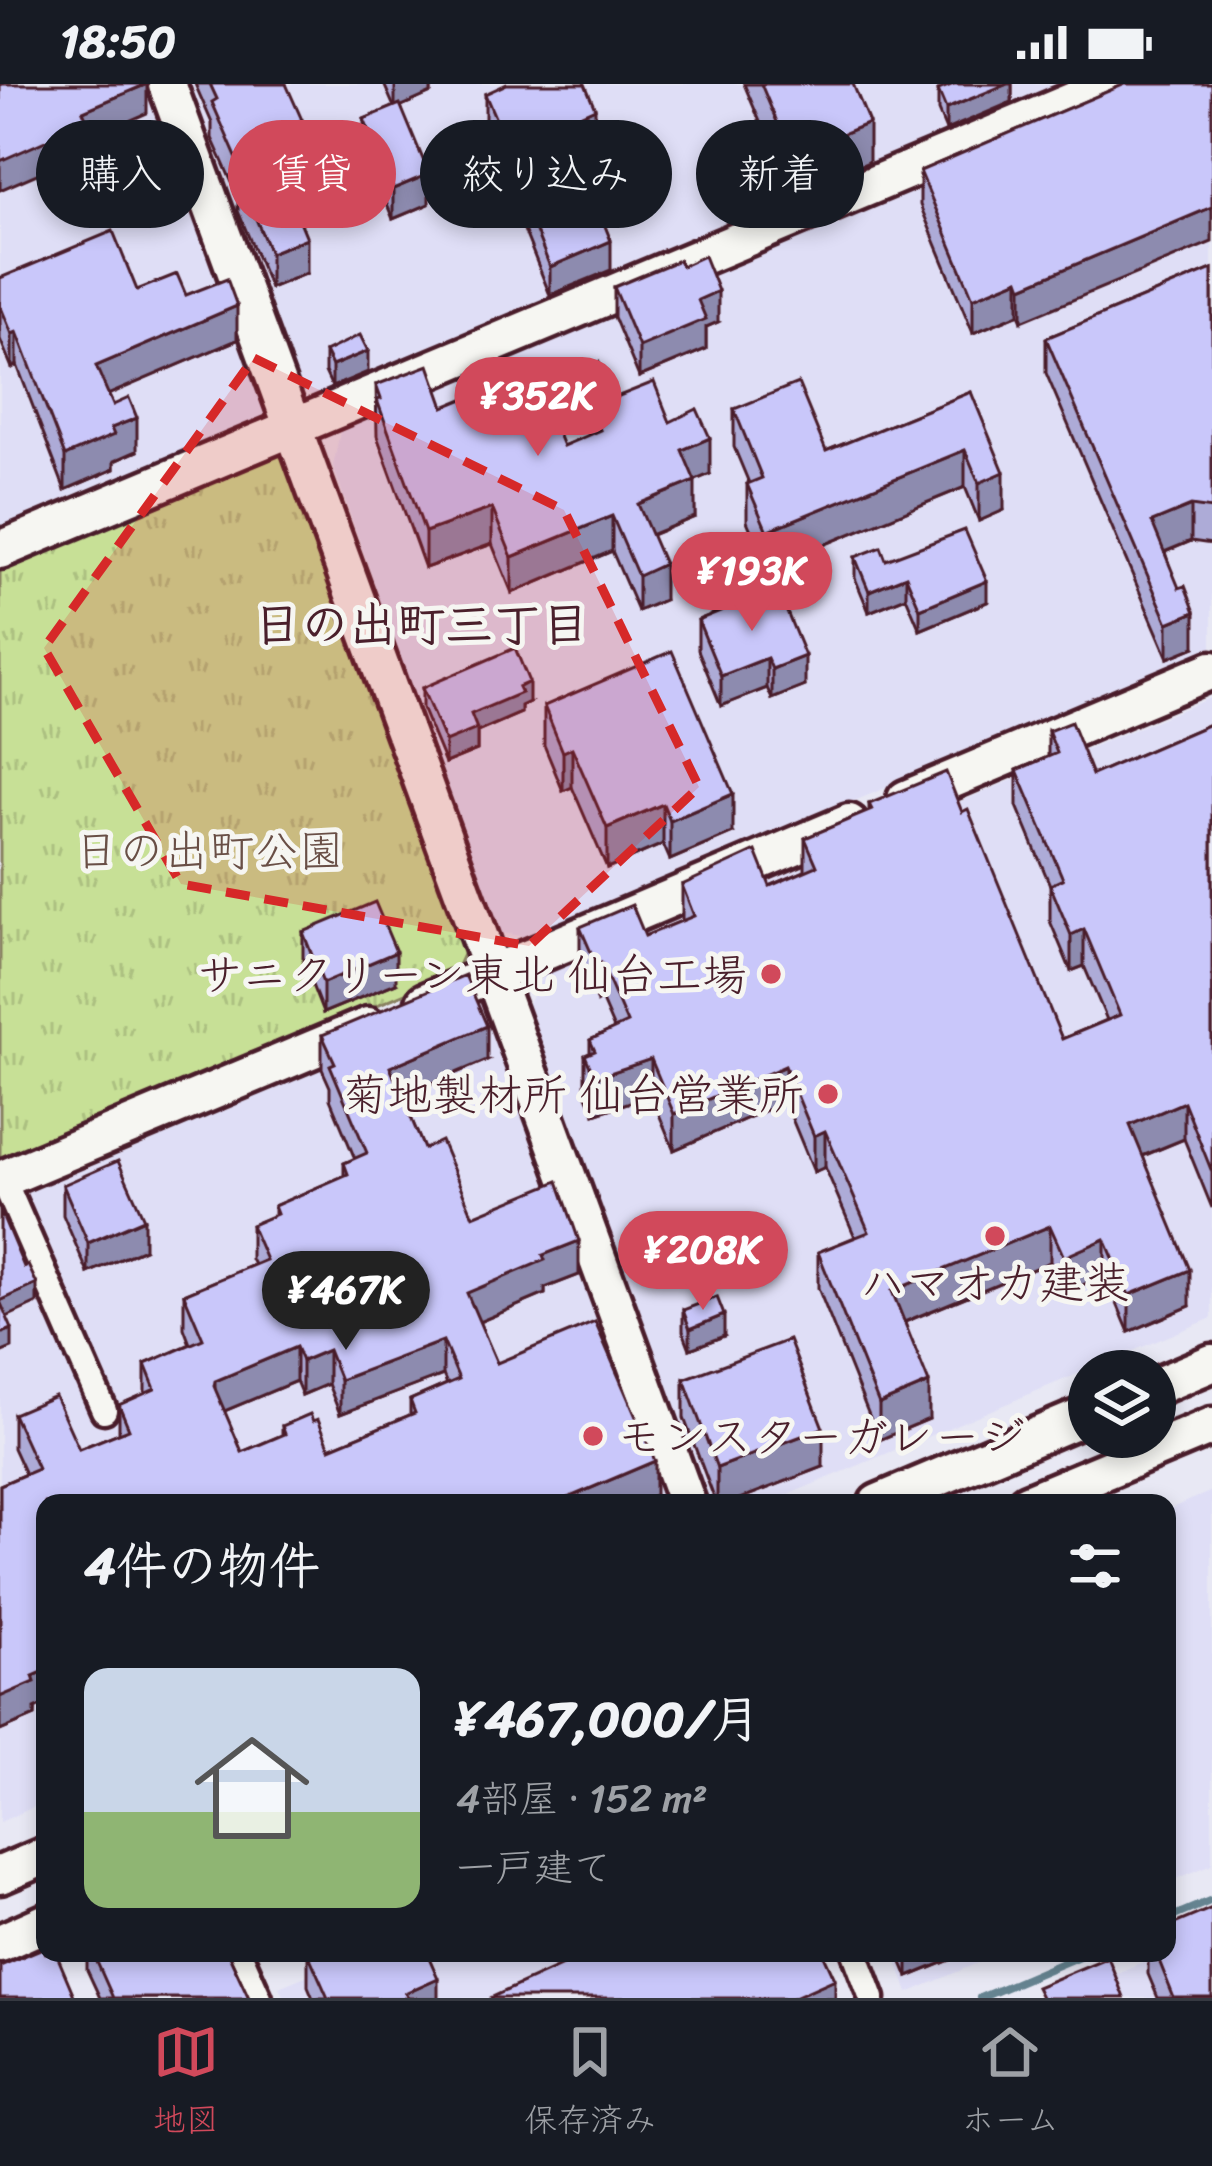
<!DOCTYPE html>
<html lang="ja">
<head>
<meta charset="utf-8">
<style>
	:root { --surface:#171b24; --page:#242831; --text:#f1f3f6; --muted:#9ea1a6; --line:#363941; --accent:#d1495b }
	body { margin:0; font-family:Sriracha,"Klee One",sans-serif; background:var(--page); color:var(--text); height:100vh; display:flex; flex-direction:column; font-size:45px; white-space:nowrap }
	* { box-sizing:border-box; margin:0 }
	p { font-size:39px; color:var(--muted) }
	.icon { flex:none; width:66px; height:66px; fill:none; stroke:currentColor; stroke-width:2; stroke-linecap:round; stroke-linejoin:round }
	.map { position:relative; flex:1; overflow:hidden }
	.side { position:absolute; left:36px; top:1410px; width:1140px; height:468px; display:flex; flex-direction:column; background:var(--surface); border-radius:24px; box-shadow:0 6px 18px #0003 }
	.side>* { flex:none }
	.hud { position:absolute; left:36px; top:36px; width:1140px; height:108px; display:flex; gap:24px }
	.tools { position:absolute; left:1068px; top:1266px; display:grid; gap:24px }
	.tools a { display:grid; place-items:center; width:108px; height:108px; border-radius:50%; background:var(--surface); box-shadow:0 6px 18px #0003; font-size:60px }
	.price { position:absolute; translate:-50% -102px; padding:0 27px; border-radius:42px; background:var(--accent); color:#fff; font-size:39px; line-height:78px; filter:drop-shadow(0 3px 6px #0008) }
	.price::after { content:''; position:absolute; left:50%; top:72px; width:36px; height:27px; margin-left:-18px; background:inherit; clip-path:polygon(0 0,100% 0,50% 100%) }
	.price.on { background:#222; color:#fff }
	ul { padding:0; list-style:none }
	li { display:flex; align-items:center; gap:36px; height:300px; padding:0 48px }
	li+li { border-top:3px solid var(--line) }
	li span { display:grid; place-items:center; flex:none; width:336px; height:240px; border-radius:24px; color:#555 }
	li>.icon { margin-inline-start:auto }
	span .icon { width:144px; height:144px; fill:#fffc; stroke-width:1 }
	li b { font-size:51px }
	h2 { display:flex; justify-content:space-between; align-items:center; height:144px; padding:0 48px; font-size:51px }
	.pill { padding:0 42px; border-radius:54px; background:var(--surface); box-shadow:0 6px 18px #0003; font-size:42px; line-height:108px }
	.pill.on { background:var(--accent); color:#fff }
	.status { display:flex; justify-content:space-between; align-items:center; height:84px; padding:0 60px; background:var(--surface); direction:ltr }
	.status svg { height:33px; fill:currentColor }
	.tab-bar { display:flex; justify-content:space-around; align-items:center; height:168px; border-top:3px solid var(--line); background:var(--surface); font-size:33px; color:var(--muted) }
	.tab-bar a { display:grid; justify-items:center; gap:6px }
	.tab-bar .on { color:var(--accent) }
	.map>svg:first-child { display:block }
	.built { fill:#dfdef6 }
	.park { fill:url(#park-tufts); stroke:#888060; stroke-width:3 }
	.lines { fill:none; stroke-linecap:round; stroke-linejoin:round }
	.stream { stroke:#658390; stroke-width:8 }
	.street-casing { stroke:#4a1f2b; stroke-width:33 }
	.secondary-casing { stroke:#4a1f2b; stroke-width:45 }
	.street { stroke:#f6f6f2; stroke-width:24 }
	.secondary { stroke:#f6f6f2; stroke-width:36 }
	.wall { fill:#adabd7; stroke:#4a1f2b; stroke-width:3; fill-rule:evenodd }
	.shaded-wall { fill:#8d8baf; stroke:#4a1f2b; stroke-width:3 }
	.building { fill:#c9c7fa; stroke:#4a1f2b; stroke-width:3; fill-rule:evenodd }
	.marked { fill:#d62828; fill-opacity:0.2; stroke:#d62828; stroke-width:9; stroke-dasharray:24 15; stroke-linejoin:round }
	.poi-dot { fill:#d1495b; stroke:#f6f6f2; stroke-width:4.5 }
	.labels { text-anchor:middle; stroke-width:10; stroke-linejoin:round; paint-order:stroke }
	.park-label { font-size:45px; fill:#694f46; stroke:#f6f6f2 }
	.poi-label { font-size:45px; fill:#4a1f2b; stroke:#f6f6f2; text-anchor:end }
	.neighbourhood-label { font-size:48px; font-weight:bold; fill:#4a1f2b; stroke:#f6f6f2 }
</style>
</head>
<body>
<div class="status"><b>18:50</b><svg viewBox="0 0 49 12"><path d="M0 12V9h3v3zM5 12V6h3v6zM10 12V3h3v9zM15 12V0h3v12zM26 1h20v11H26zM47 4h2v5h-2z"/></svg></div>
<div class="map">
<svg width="1212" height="1914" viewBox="0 0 1212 1914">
	<defs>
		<pattern id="park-tufts" width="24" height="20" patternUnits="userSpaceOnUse" patternTransform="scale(3)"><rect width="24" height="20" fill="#c7e096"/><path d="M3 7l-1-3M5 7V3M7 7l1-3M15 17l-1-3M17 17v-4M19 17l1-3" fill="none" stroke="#acc081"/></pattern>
	</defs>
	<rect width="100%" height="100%" fill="#e8e8f4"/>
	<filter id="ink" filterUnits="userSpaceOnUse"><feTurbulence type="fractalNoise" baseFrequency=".00833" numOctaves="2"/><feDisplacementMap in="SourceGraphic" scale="24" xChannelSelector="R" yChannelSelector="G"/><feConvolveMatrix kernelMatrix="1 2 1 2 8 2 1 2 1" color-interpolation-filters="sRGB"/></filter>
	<g filter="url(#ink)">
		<g class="built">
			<path d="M0,0H153L272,313L263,341L0,453Z"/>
			<path d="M189,0H1075L325,317L301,306Z"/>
			<path d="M1156,0H1212V569L525,853L497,848L333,382L342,338Z"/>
			<path d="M1212,613V1234L768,1419H704L527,922L543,891Z"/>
			<path d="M457,914L491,923L674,1419H45V1718L0,1738V1108Z"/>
			<path d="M1212,1407V1780L1167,1799V1426Z"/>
			<path d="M361,1869H819L835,1914H284L279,1903Z"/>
			<path d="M894,1869H1001L908,1909Z"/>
			<path d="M1167,1869L1212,1914H1058L1164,1869Z"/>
		</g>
		<path class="park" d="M269,365L291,371L465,866L455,888L0,1081V480Z"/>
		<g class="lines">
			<g class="stream">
				<path d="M1167,1835L1212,1816"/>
				<path d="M980,1914L1086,1869"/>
			</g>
			<g class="street-casing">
				<g id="street">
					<path d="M3,1095L104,1326"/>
					<path d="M239,1869L259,1914"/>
					<path d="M855,1869L872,1914"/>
				</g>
			</g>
			<g class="secondary-casing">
				<g id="secondary">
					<path d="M167,0L687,1419"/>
					<path d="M0,466L1114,0"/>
					<path d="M906,715L1212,586"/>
					<path d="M425,918L849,739"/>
					<path d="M0,1096L368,942"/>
					<path d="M1155,1303L1212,1279"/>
					<path d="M878,1419L1089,1330"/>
					<path d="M1027,1419L1212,1342"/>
					<path d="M0,1791L45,1772"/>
					<path d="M0,1859L45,1839"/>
				</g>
			</g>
			<use href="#street" class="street"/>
			<use href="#secondary" class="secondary"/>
		</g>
		<g class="wall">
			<path d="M195,0H286L302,71L278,82L307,189L270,204L238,127V112L212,54V39Z"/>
			<path d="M384,0H431V9L401,22L429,120L393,135L364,65V35L394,23Z"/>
			<path d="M744,0H853L869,78L791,111Z"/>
			<path d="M1012,0V18L946,46L938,27V6Z"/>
			<path d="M1125,0L1022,237L1019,230L973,249L920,121V87Z"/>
			<path d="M485,10L595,52L568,64L611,186L550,211L522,141V123L485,38Z"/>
			<path d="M1212,185V460L1191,457L1165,468L1195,563L1168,574L1046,289V254Z"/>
			<path d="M0,194L186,211L237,256L108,310L137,367L114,377V385L65,406L17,281L12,284L0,255Z"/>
			<path d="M614,203L718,238L706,243V265L639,293L614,233Z"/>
			<path d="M325,268L368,288L332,303L325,288Z"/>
			<path d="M576,288L614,314L670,338L710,390L694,396L695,433L651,451L664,516L638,527L612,467L512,509L492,460L425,484L377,352L376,301L563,362L588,352L576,323Z"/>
			<path d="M971,308L1004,426L979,437L965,403L767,484L747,437V400L749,399L734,363V325L826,367Z"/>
			<path d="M855,473L886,476L987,518L920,546L906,513L869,528L855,494Z"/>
			<path d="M777,504L805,602L772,615L767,604L721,622L698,566V536Z"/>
			<path d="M422,604L529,618L521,622V629L477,648V666L445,679L422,624Z"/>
			<path d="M544,622L733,749L670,776L663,760L607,784L572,703L563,707L544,661Z"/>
			<path d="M1212,639V1124L1184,1055L1143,1072L1190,1222L1129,1248L1105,1191L1064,1209L1050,1178L905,1238L929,1335L879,1356L818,1204V1168L855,1153L825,1083L814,1088L785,1018L674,1066L651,1011L595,1030L585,1007V971L590,969V956L614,945L601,915L597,918L580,879V843L645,852L682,837V801L770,802L805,787V754L869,727V720L962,728L1062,955L1107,936L1084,882L1071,887L1050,837V801L1017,722V686L1048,673V647L1092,691Z"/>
			<path d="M303,848L396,899L323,929L303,878Z"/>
			<path d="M322,951L487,976L402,1012L424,1065L473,1132L579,1191L545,1204V1210L479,1238L497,1279L655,1411L45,1419L35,1632L0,1647V1401L25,1390L13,1364V1330L79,1365L119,1349V1321L145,1310V1280L190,1260L184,1244V1210L254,1181L251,1175V1141L274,1132V1122L344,1092V1079L355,1075L330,1015V1003L322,985ZM443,1291L447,1300L410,1316V1331L330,1364L282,1342V1351L242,1368L224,1327L296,1297L302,1311L328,1300L340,1330Z"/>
			<path d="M63,1101L144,1165L88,1189L63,1131Z"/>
			<path d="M683,1226L724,1252L690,1265L683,1247Z"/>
			<path d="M684,1295L823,1383L729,1419H716L684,1334Z"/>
			<path d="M87,1869H228L249,1914H100L87,1886Z"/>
			<path d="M308,1869L438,1914H313L308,1902Z"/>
			<path d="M898,1869H967L908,1893Z"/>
			<path d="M1148,1869H1167L1212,1914H1158L1148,1890Z"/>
		</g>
		<g class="shaded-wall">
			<path d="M147,0V29L88,55V68L0,106V77L83,27Z"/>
			<path d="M395,0H431V9L395,25Z"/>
			<path d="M1007,0H1012V18L946,46V25Z"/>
			<path d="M595,24V52L557,69V41Z"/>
			<path d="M302,36V71L265,88V52Z"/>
			<path d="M869,39V78L791,111V71Z"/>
			<path d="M429,90V120L393,135V105Z"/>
			<path d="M1212,123V158L1022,237V203Z"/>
			<path d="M307,154V189L270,204V169Z"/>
			<path d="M611,157V186L550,211V183Z"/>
			<path d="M1019,195V230L973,249V214Z"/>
			<path d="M718,207V238L706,243V265L639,293V263L698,216Z"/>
			<path d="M237,222V256L96,316V282Z"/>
			<path d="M17,248V281L12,284V250Z"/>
			<path d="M368,267V288L332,303V282Z"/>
			<path d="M137,334V367L114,377V385L65,406V372L111,344Z"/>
			<path d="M710,354V390L682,402V366Z"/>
			<path d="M965,366V403L767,484V447Z"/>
			<path d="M1004,388V426L979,437V399Z"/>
			<path d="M695,397V433L638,456V420Z"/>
			<path d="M1191,422V457L1152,473V438Z"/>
			<path d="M492,424V460L425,484V448Z"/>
			<path d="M612,432V467L512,509V473Z"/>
			<path d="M664,480V516L638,527V492Z"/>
			<path d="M906,492V513L869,528V507Z"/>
			<path d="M987,497V518L920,546V525Z"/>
			<path d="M1195,528V563L1168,574V539Z"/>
			<path d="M805,572V602L772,615V585Z"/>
			<path d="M767,574V604L721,622V592Z"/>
			<path d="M529,598V618L521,622V629L477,648V666L445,679V658L471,630Z"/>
			<path d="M572,664V703L563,707V668Z"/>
			<path d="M733,710V749L670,776V737Z"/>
			<path d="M663,720V760L607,784V744Z"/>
			<path d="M1084,845V882L1071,887V851Z"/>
			<path d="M396,868V899L323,929V899Z"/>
			<path d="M601,879V915L597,918V882Z"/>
			<path d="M487,942V976L390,1017V983Z"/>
			<path d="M651,975V1011L595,1030V994Z"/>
			<path d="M785,982V1018L674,1066V1030Z"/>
			<path d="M1184,1018V1055L1130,1077V1041Z"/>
			<path d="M825,1047V1083L814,1088V1052Z"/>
			<path d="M144,1135V1165L88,1189V1159Z"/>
			<path d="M1050,1142V1178L892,1243V1207Z"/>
			<path d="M1105,1155V1191L1064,1209V1173Z"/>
			<path d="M579,1157V1191L545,1204V1210L467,1243V1209L543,1171Z"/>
			<path d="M1190,1186V1222L1129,1248V1211Z"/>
			<path d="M37,1200V1219L0,1236V1217Z"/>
			<path d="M724,1231V1252L690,1265V1245Z"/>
			<path d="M12,1245V1264L0,1269V1250Z"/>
			<path d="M443,1257V1291L340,1330V1296Z"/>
			<path d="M296,1263V1297L215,1331V1297Z"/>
			<path d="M328,1266V1300L302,1311V1277Z"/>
			<path d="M929,1299V1335L879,1356V1320Z"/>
			<path d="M823,1344V1383L729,1419H717V1384Z"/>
			<path d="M655,1377V1411L636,1419H556Z"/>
			<path d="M45,1587V1620L35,1625V1632L0,1647V1613L33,1592Z"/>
			<path d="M908,1869H967L908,1893Z"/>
			<path d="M438,1894V1914H405V1909Z"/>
			<path d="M835,1895V1914H792Z"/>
		</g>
		<g class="building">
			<path d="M0,0H147L83,27L88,38L0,77Z"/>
			<path d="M210,0H286L302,36L265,52L307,154L270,169L238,91L243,89L212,18L217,15Z"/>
			<path d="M507,0H585L595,24L557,41L578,89L583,87L611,157L550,183L522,112L528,110L485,10Z"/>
			<path d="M761,0H853L869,39L791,71Z"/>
			<path d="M954,0H1007L946,25L938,6Z"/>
			<path d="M1125,0H1212V123L1022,203L1019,195L973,214L920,87Z"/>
			<path d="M400,20L429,90L393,105L364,35Z"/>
			<path d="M113,147L137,206L177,190L186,211L227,195L237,222L96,282L113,321L129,314L137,334L111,344L114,351L65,372L17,248L12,250L0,221V194Z"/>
			<path d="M704,172L718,207L698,216L706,235L639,263L614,203L679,176L682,182Z"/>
			<path d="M1212,185V425L1191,422L1152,438L1179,504L1185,502L1195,528L1168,539L1046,254Z"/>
			<path d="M360,251L368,267L332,282L325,268Z"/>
			<path d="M599,278L614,314L654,298L670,338L697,325L710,354L682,366L695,397L638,420L664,480L638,492L612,432L512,473L492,424L425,448L377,316L381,315L376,301L429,281L444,323L532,287L563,362L600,346L576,288Z"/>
			<path d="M798,299L826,367L971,308L1004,388L979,399L965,366L767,447L747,400L762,394L734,325Z"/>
			<path d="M965,446L987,497L920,525L906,492L869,507L855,473L881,463L886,476Z"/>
			<path d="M777,504L805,572L772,585L767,574L721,592L698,536Z"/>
			<path d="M515,564L529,598L518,603L521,609L471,630L477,645L445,658L422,604Z"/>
			<path d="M672,567L733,710L670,737L663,720L607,744L572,664L563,668L544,622Z"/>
			<path d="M1071,638L1092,691L1212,639V1088L1184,1018L1130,1041L1190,1186L1129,1211L1105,1155L1064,1173L1050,1142L892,1207L929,1299L879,1320L818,1168L869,1148L825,1047L814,1052L785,982L674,1030L651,975L595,994L585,971L595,967L590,956L627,939L601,879L597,882L580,843L632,821L645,852L694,832L682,801L756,767L770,802L817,782L805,754L872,726L869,720L946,688L962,728L968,725L1062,955L1120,931L1084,845L1071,851L1050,801L1063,795L1017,686L1057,669L1048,647Z"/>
			<path d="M375,818L396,868L323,899L303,848Z"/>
			<path d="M465,891L487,942L390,983L424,1065L441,1057L473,1132L558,1097L579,1157L543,1171L545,1176L467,1209L497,1279L595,1238L655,1377L556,1419H45V1587L33,1592L35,1598L0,1613V1401L38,1385L13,1330L55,1312L79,1365L129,1345L119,1321L155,1305L145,1280L203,1255L184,1210L266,1176L251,1141L277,1130L274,1122L348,1090L344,1079L367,1069L330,981L335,979L322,951ZM443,1257L459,1295L410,1316L415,1329L330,1364L318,1335L313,1337L310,1330L282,1342L285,1350L242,1368L214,1302L215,1297L296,1263L302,1277L328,1266L340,1296Z"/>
			<path d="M118,1077L144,1135L88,1159L63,1101Z"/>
			<path d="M0,1126L24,1183L28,1181L37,1200L0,1217L12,1245L0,1250Z"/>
			<path d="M717,1213L724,1231L690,1245L683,1226Z"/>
			<path d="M789,1256L823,1344L717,1384L684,1295Z"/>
			<path d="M1212,1824V1914H1174L1156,1869H1167V1843Z"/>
			<path d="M45,1863V1869H56L75,1914H0V1882Z"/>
			<path d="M93,1869H228L249,1914H113Z"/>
			<path d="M308,1869H427L438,1894L405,1909L408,1914H328Z"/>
			<path d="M589,1869H823L835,1895L792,1914H490Z"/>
			<path d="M1108,1873L1124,1914H1039L1041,1913L1036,1903Z"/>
		</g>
	</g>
	<path class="marked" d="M254,274L564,426L699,703L529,862L181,800L44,564Z"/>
	<g class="poi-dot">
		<circle cx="771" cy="890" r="12"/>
		<circle cx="828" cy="1010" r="12"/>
		<circle cx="995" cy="1152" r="12"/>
		<circle cx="593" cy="1352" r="12"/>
	</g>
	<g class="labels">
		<g class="park-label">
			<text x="209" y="782">日の出町公園</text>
		</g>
		<g class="poi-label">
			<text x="747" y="906">サニクリーン東北 仙台工場</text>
			<text x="804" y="1026">菊地製材所 仙台営業所</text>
			<text x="995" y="1214" text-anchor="middle">ハマオカ建装</text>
			<text x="617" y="1368" text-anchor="start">モンスターガレージ</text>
		</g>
		<g class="neighbourhood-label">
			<text x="421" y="557">日の出町三丁目</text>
		</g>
	</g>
</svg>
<div class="tools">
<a><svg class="icon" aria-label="layers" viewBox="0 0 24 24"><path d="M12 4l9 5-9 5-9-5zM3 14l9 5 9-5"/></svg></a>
</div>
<b class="price" style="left:538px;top:375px">¥352K</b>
<b class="price" style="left:752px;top:550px">¥193K</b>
<b class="price" style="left:703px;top:1229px">¥208K</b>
<b class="price on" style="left:346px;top:1269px">¥467K</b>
<div class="hud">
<a class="pill">購入</a>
<a class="pill on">賃貸</a>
<a class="pill">絞り込み</a>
<a class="pill">新着</a>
</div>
<section class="side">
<h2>4件の物件<svg class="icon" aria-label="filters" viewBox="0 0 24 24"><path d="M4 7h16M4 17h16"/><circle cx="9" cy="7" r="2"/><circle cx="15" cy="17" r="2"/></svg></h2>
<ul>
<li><span style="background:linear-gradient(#c9d6e8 60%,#8fb573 0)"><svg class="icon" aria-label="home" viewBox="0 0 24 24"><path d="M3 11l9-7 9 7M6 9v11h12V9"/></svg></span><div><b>¥467,000/月</b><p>4部屋 · 152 m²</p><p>一戸建て</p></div></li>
</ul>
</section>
</div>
<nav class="tab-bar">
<a class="on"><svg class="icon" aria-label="map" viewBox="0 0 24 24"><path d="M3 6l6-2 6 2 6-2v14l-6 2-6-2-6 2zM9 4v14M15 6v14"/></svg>地図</a>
<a><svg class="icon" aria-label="saved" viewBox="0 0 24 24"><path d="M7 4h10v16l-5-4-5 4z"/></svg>保存済み</a>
<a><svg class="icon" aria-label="home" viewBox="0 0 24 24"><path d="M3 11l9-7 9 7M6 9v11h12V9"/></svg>ホーム</a>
</nav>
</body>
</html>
